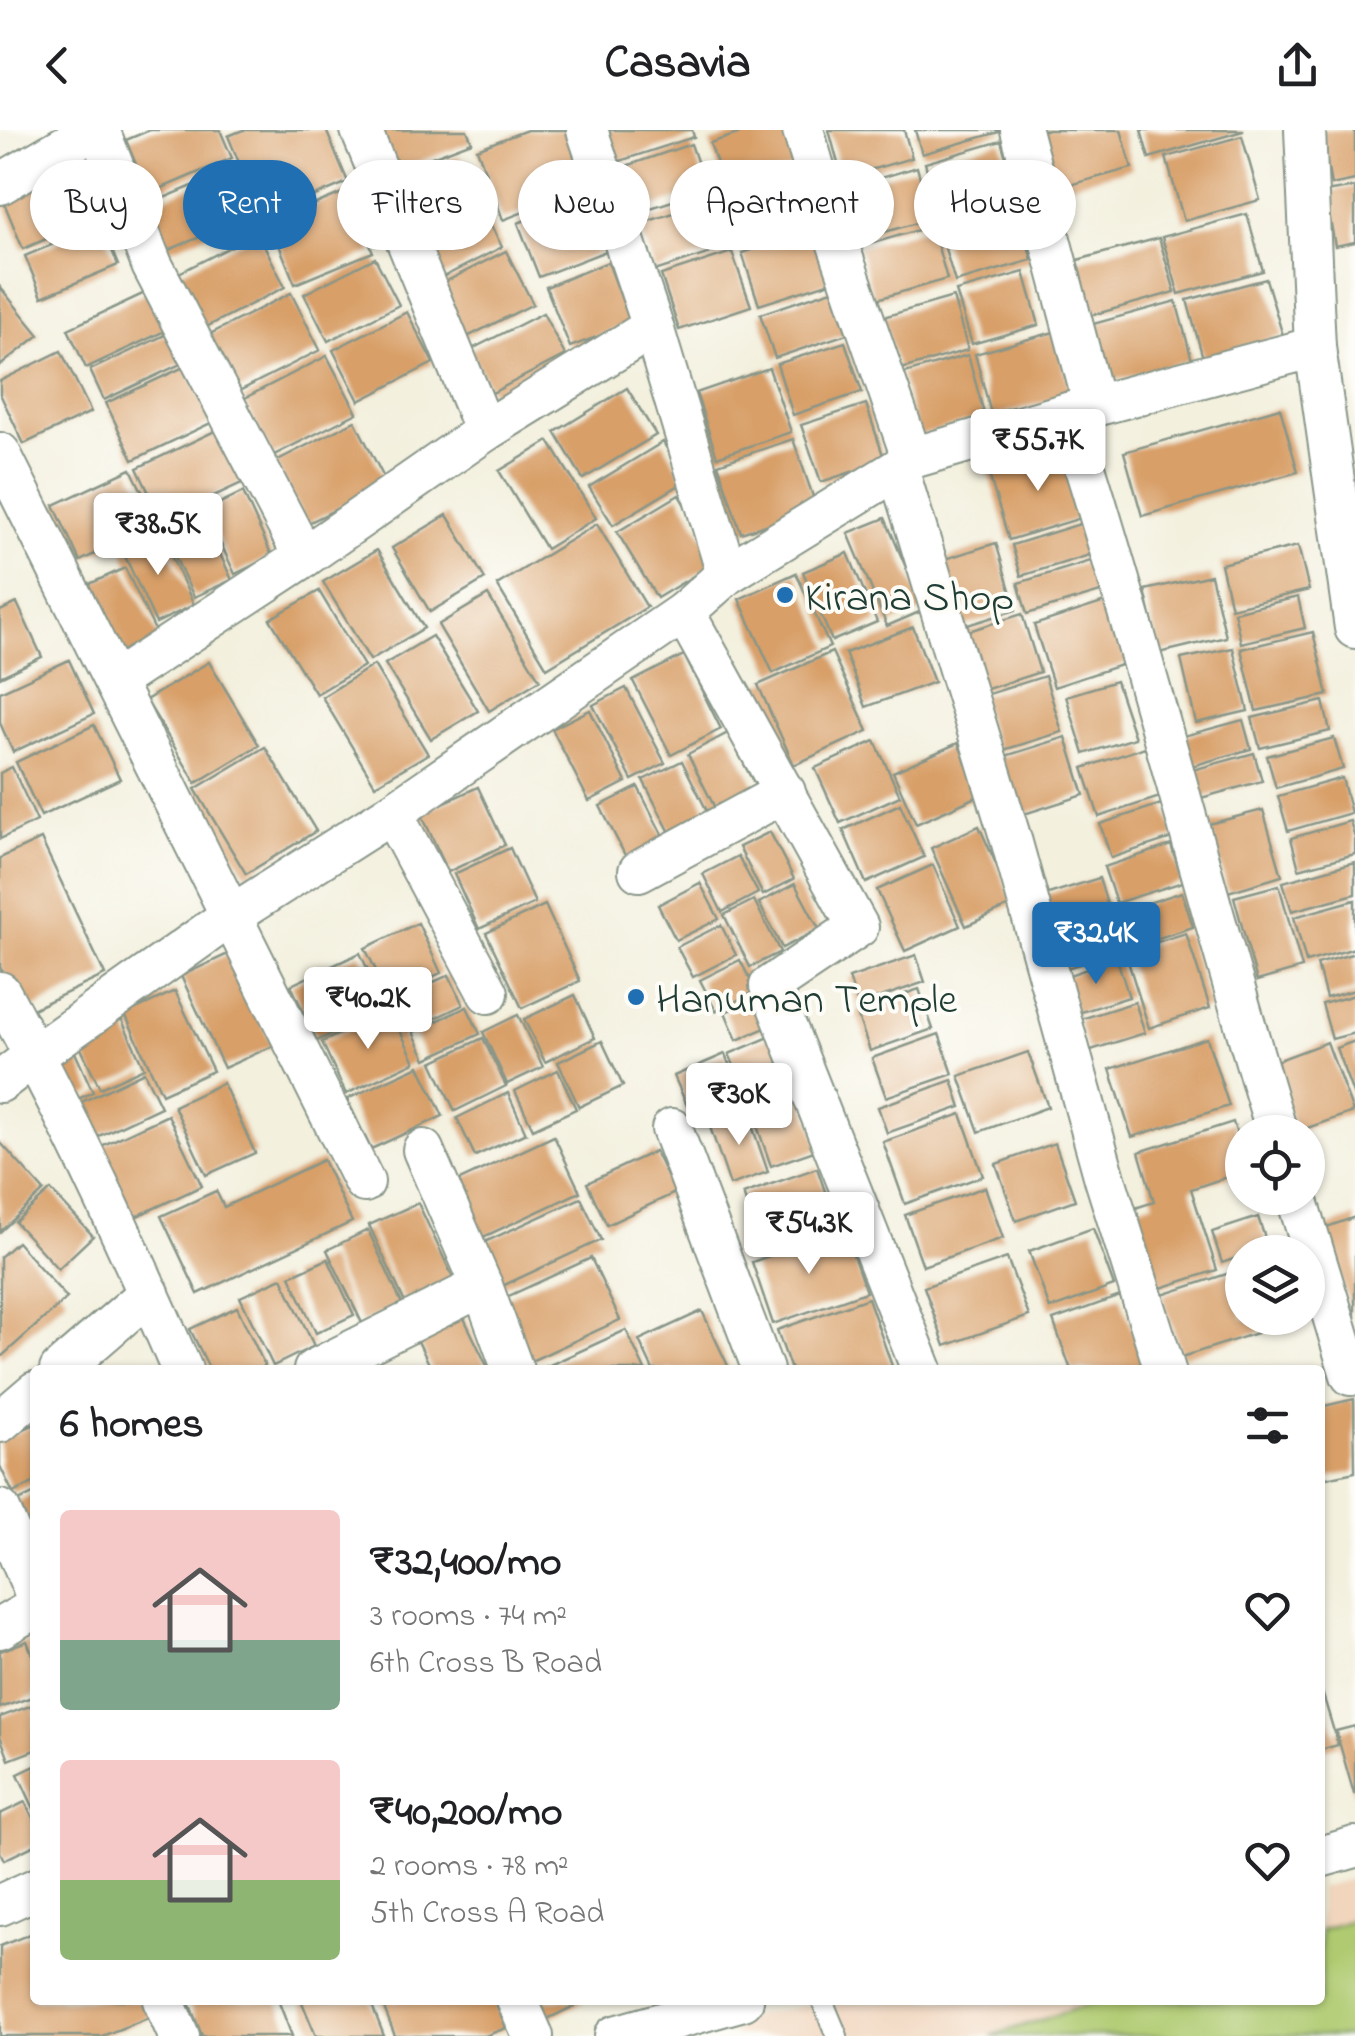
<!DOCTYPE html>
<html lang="en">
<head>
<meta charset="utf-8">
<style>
	:root { --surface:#fff; --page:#f2f2f2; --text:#202124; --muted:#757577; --accent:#1f6fb2 }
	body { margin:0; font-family:"Indie Flower",sans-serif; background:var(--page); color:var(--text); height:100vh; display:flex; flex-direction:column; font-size:38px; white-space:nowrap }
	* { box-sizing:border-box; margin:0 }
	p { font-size:32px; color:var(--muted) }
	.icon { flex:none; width:55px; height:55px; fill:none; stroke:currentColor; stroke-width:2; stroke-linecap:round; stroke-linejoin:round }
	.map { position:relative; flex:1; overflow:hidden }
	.details { position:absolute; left:30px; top:1235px; width:1295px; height:640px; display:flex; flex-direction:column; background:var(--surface); border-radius:10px; box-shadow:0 2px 8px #0004 }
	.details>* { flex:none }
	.banner { position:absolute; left:30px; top:30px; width:1295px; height:90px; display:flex; gap:20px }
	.controls { position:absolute; left:1225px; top:985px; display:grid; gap:20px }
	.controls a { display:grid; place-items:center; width:100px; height:100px; border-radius:50%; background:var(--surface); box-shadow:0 2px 8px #0004; font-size:50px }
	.price { position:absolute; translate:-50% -85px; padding:0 22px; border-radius:10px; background:#fff; color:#222; font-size:32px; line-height:65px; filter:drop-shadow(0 2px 5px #0008) }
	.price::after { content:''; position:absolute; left:50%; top:60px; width:30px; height:22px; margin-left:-15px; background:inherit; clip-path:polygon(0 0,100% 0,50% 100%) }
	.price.selected { background:var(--accent); color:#fff }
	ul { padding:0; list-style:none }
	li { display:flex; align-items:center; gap:30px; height:250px; padding:0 30px }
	li span { display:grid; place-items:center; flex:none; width:280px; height:200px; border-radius:10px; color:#555 }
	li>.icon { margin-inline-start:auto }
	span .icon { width:120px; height:120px; fill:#fffc; stroke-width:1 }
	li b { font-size:42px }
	h2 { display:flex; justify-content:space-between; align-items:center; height:120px; padding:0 30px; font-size:42px }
	.pill { padding:0 35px; border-radius:45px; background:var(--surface); box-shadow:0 2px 8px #0004; font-size:35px; line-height:90px }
	.pill.selected { background:var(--accent); color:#fff }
	header { display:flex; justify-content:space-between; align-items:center; height:130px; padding:0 30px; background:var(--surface); font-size:45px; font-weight:700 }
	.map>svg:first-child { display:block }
	.built { fill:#f1d5bd }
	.green { fill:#afca70; stroke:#678452; stroke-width:2.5 }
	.building { fill:#d89f68 }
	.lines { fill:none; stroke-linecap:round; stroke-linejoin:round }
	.lane-casing { stroke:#899689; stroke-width:24 }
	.street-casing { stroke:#899689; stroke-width:44 }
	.lane { stroke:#fff; stroke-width:20 }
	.street { stroke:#fff; stroke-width:40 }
	.poi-dot { fill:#1f6fb2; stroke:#fdfcf7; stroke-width:4 }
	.labels { text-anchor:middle; stroke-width:8; stroke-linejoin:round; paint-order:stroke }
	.poi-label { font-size:42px; fill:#1f3d34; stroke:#fdfcf7; text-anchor:start }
</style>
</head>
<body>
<header><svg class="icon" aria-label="back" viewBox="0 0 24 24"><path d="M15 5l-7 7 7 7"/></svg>Casavia<svg class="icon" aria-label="share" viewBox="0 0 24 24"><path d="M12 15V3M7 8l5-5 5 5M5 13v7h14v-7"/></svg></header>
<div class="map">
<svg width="1355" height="1906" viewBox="0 0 1355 1906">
	<rect width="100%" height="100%" fill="#fdfcf7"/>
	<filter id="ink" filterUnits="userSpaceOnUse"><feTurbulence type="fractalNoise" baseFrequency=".01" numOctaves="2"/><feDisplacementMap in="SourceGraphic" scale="20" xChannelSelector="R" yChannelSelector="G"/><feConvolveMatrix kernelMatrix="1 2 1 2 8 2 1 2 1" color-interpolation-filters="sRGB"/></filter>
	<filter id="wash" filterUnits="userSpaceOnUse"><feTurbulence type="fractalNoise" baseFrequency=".0048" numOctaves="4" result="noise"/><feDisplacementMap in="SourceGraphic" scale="40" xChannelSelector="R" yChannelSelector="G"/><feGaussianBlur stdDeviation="2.25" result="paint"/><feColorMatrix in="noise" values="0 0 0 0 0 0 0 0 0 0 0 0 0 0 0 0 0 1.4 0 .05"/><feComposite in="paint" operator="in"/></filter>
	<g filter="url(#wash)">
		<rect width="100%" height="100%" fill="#f3f0de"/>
		<path class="built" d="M1355,1748V1906H736L730,1891L833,1870H1320V1757Z"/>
		<path class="green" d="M1355,1789V1906H991L1103,1870H1320V1800Z"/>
		<g id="blocks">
			<g class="building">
				<path d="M150,0H220L232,28L148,64L126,10Z"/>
				<path d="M243,0H326L348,52L262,88L228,6Z"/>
				<path d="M376,0H467L472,12L392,42Z"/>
				<path d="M527,0H569L591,56L503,90L477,19Z"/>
				<path d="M607,0H692L694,7L617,32Z"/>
				<path d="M750,0H786L798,36L726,60L710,13Z"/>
				<path d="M829,0H904L912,28L842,48Z"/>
				<path d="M915,0H1002L1003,1L922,24Z"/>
				<path d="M1039,0H1121L1132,38L1055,59Z"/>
				<path d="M1141,0H1243V1L1149,28Z"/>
				<path d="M1321,0H1355V50L1331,55Z"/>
				<path d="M1242,6L1260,70L1184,91L1166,27Z"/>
				<path d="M1001,11L1017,64L940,87L925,33Z"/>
				<path d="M691,14L707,60L635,83L620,38Z"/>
				<path d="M89,22L113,80L23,119L0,63Z"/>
				<path d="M460,26L478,75L415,99L396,50Z"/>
				<path d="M917,37L931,89L857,110L843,59Z"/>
				<path d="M226,42L246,88L159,124L140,78Z"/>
				<path d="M797,45L813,93L743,117L726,68Z"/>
				<path d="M1355,57V112L1335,116L1325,62Z"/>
				<path d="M347,61L373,122L295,154L270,93Z"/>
				<path d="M593,64L614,118L539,147L518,93Z"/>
				<path d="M711,71L726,118L655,141L639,94Z"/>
				<path d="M1016,72L1032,130L955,152L938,95Z"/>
				<path d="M482,78L502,117L433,152L413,113Z"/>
				<path d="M1247,84L1263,141L1179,164L1162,107Z"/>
				<path d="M101,94L118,135L42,167L25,126Z"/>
				<path d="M932,96L947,149L874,170L859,117Z"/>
				<path d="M814,99L831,152L759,175L742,123Z"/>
				<path d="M258,103L285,157L204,198L177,144Z"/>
				<path d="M1159,108L1175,162L1089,186L1074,131Z"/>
				<path d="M506,121L533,174L461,210L435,157Z"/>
				<path d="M732,122L751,176L679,200L661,145Z"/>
				<path d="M375,128L399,175L328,211L304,164Z"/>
				<path d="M608,132L631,194L570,217L546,157Z"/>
				<path d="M1024,142L1039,195L972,214L956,161Z"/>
				<path d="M1266,149L1283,206L1203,228L1187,170Z"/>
				<path d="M0,157L39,205L0,236Z"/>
				<path d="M832,160L847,204L775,228L760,184Z"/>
				<path d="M149,161L167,200L86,238L68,199Z"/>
				<path d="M291,163L320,220L237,262L208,205Z"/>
				<path d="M953,167L968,220L898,240L883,187Z"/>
				<path d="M1176,171L1192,230L1109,252L1093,194Z"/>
				<path d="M407,182L433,233L359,271L333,220Z"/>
				<path d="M543,183L565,225L492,263L470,220Z"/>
				<path d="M171,202L185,232L104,270L90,240Z"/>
				<path d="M1054,202L1072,264L992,287L975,224Z"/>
				<path d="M845,212L862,262L793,285L777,234Z"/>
				<path d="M61,221L91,282L24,314L0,264V251Z"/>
				<path d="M968,225L985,287L918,306L901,244Z"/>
				<path d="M327,226L357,283L272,326L243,269Z"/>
				<path d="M186,236L213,292L133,330L106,273Z"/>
				<path d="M769,238L791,302L717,327L696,263Z"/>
				<path d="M627,258L656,305L583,349L555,302Z"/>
				<path d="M866,274L885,331L821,352L801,295Z"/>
				<path d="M1280,278L1298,342L1142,386L1124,322Z"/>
				<path d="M355,291L387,354L306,394L274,332Z"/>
				<path d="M217,300L242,353L162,390L137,338Z"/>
				<path d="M793,309L817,378L741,403L718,334Z"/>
				<path d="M549,311L596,388L546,419L499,341Z"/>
				<path d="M663,312L686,351L613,395L589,357Z"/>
				<path d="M1066,317L1088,386L1009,410L988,341Z"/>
				<path d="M131,339L158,394L80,431L54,375Z"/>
				<path d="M243,362L272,426L235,444L205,380Z"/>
				<path d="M679,365L718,431L657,468L617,402Z"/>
				<path d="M200,381L232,450L194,467L162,399Z"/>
				<path d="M447,385L485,449L430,482L392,418Z"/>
				<path d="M885,388L924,480L887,496L848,403Z"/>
				<path d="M1083,393L1093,424L1021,446L1012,415Z"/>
				<path d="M597,394L647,477L547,538L497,455Z"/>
				<path d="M161,404L194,475L156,493L123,422Z"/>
				<path d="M996,413L1016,480L955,499L935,432Z"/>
				<path d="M1298,416L1309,460L1231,478L1221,434Z"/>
				<path d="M377,420L424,498L370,530L323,452Z"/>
				<path d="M848,423L877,492L832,511L803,442Z"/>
				<path d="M1094,430L1104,461L1027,484L1018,453Z"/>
				<path d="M125,438L161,513L123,531L87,455Z"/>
				<path d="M796,443L830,517L773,543L739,469Z"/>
				<path d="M1211,445L1226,507L1159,523L1145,460Z"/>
				<path d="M319,461L364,536L316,564L270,489Z"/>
				<path d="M488,465L540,550L489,581L438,495Z"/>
				<path d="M1298,467L1305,498L1241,513L1234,482Z"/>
				<path d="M1108,471L1127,533L1054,557L1034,495Z"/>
				<path d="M17,473L42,527L0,547V481Z"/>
				<path d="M1022,484L1040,542L978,562L959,504Z"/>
				<path d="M913,497L934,552L866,577L845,523Z"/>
				<path d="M1313,502L1328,565L1256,581L1241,519Z"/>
				<path d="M432,506L478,581L431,609L385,534Z"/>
				<path d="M1233,518L1248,581L1196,593L1181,529Z"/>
				<path d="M832,522L868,601L794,635L758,555Z"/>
				<path d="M684,525L721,599L671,625L633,551Z"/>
				<path d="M69,530L94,584L13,622L0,593V562Z"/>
				<path d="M209,532L259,615L196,653L146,570Z"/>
				<path d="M374,535L428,624L375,655L322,567Z"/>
				<path d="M1045,546L1062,602L997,622L979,567Z"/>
				<path d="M1116,551L1135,608L1084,624L1066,566Z"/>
				<path d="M626,558L665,633L632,650L593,575Z"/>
				<path d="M1323,571L1330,601L1260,618L1252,588Z"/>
				<path d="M590,580L626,652L589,671L552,599Z"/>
				<path d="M1243,590L1251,619L1185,638L1176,608Z"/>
				<path d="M94,595L120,649L41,686L16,632Z"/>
				<path d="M728,603L760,665L719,686L688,624Z"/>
				<path d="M1066,607L1084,665L1018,686L999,628Z"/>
				<path d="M1334,608L1343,639L1276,658L1267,626Z"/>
				<path d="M875,611L900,666L840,693L815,638Z"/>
				<path d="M958,613L981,665L916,694L893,642Z"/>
				<path d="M265,617L316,701L246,744L195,659Z"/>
				<path d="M1145,617L1160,667L1099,687L1083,638Z"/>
				<path d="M1254,623L1262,651L1194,670L1185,642Z"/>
				<path d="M682,631L714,695L676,714L643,650Z"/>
				<path d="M12,637L37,691L0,709V643Z"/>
				<path d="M1342,648L1351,683L1288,701L1278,666Z"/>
				<path d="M478,657L505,715L448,742L421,683Z"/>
				<path d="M638,657L670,720L632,739L600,676Z"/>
				<path d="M1164,673L1175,707L1111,728L1100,694Z"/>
				<path d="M900,674L924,727L866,753L843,700Z"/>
				<path d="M1263,680L1282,746L1228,762L1209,694Z"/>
				<path d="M1350,691L1355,708V724L1299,739L1291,708Z"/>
				<path d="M979,696L1014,774L966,796L931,718Z"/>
				<path d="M770,702L794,749L763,765L739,717Z"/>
				<path d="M41,709L105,845L22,884L0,837V728Z"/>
				<path d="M1171,715L1183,752L1116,773L1104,737Z"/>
				<path d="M510,718L535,773L479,799L454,744Z"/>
				<path d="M738,726L758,763L722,782L703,744Z"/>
				<path d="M1355,732V764L1292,781L1283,752Z"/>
				<path d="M933,735L960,796L905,821L877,760Z"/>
				<path d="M1099,748L1109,781L1056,798L1045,765Z"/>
				<path d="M700,753L719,789L676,810L658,775Z"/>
				<path d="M795,754L819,799L782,818L759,773Z"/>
				<path d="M1279,755L1302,838L1257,851L1234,767Z"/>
				<path d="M1182,762L1193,797L1125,819L1114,784Z"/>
				<path d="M754,770L780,822L750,837L724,785Z"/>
				<path d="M1355,770V818L1306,832L1294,787Z"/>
				<path d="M545,775L580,851L522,878L486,803Z"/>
				<path d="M1110,787L1121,821L1064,839L1053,806Z"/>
				<path d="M418,793L441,843L389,867L365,818Z"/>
				<path d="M721,795L736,825L693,847L677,817Z"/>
				<path d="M1186,803L1210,878L1149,898L1125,822Z"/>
				<path d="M230,823L273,916L224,938L181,846Z"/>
				<path d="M360,823L386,878L317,911L291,855Z"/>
				<path d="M1355,823V860L1326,868L1317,834Z"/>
				<path d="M916,825L925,852L858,875L849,848Z"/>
				<path d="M1117,829L1129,867L1075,884L1063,847Z"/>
				<path d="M740,830L756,861L716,881L700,850Z"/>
				<path d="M449,845L463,875L408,901L394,870Z"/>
				<path d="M919,859L933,899L870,921L856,881Z"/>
				<path d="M175,861L213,941L162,964L125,884Z"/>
				<path d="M769,863L782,891L737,910L725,882Z"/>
				<path d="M575,865L595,908L545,932L524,889Z"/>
				<path d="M1355,865V903L1332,909L1322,874Z"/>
				<path d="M1135,872L1145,903L1088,921L1078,890Z"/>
				<path d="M467,877L480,904L426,929L413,902Z"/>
				<path d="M390,880L415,932L346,964L322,912Z"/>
				<path d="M518,885L543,937L507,954L483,902Z"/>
				<path d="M121,888L144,938L100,958L76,908Z"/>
				<path d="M781,902L797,942L746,963L729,924Z"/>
				<path d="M939,904L953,944L886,967L872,928Z"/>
				<path d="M483,908L506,956L455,981L432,932Z"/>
				<path d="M1207,908L1229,976L1132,1007L1110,939Z"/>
				<path d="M602,911L623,956L579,977L558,932Z"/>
				<path d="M1355,911V969L1336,918Z"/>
				<path d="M1327,912L1353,982L1296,1002L1271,933Z"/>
				<path d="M73,918L93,962L66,975L46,931Z"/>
				<path d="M1028,922L1048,977L979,1002L959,946Z"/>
				<path d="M725,924L742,966L692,987L674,946Z"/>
				<path d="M419,936L443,986L371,1019L347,969Z"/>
				<path d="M558,940L576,979L533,999L515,961Z"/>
				<path d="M144,942L161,977L86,1012L69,978Z"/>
				<path d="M952,950L961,977L887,1003L878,977Z"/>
				<path d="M223,953L255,1023L206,1045L174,976Z"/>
				<path d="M798,953L820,1019L771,1036L748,970Z"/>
				<path d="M508,963L526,1003L475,1026L457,988Z"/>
				<path d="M747,981L768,1042L730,1055L709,994Z"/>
				<path d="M961,984L983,1046L905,1074L883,1012Z"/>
				<path d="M168,985L202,1056L133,1088L99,1017Z"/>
				<path d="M1233,992L1242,1021V1042L1191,1059L1217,1140L1161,1158L1135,1078L1154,1072L1139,1022Z"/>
				<path d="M554,1006L580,1062L479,1109L453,1053Z"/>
				<path d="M0,1012L44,1061L0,1102Z"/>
				<path d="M1055,1013L1075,1070L1016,1091L996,1034Z"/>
				<path d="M655,1021L675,1063L607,1095L587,1053Z"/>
				<path d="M323,1030L352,1092L198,1164L161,1086L216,1061L224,1077Z"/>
				<path d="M817,1038L837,1096L763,1121L743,1064Z"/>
				<path d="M985,1057L1003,1108L923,1136L905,1085Z"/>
				<path d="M51,1060L93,1106L58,1139L15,1092Z"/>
				<path d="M581,1068L601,1110L498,1158L478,1115Z"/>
				<path d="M418,1073L455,1152L406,1175L369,1095Z"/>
				<path d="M1258,1087L1268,1117L1252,1122H1242V1126L1222,1133L1212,1102Z"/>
				<path d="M1355,1087V1188L1321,1099Z"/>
				<path d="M1093,1098L1114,1156L1050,1179L1029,1121Z"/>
				<path d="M368,1100L402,1174L362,1193L327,1120Z"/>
				<path d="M844,1100L866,1162L773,1194L752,1132Z"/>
				<path d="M17,1112L67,1168L0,1228V1127Z"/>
				<path d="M591,1128L620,1190L531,1231L502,1169Z"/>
				<path d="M1007,1128L1029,1186L945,1216L924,1157Z"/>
				<path d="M328,1129L354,1185L316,1203L290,1146Z"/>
				<path d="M1242,1139V1188H1303L1182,1227L1162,1165Z"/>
				<path d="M282,1148L314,1216L273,1236L240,1167Z"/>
				<path d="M1120,1166L1145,1235L1131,1240H1071L1053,1190Z"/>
				<path d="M868,1168L892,1236L880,1240H791L777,1200Z"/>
				<path d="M237,1177L265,1236L256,1240H210L190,1199Z"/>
				<path d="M702,1181L730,1240H653L639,1210Z"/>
				<path d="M462,1184L489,1240H432L415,1205Z"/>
				<path d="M626,1200L645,1240H539Z"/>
				<path d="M1354,1269L1355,1342L1322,1349L1320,1277Z"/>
				<path d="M35,1294V1352L13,1363L0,1336V1310Z"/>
				<path d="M35,1363V1417L14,1373Z"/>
				<path d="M27,1511L35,1532V1566L0,1578V1521Z"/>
				<path d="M1321,1558L1338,1615L1320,1620V1559Z"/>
				<path d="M35,1574V1620L9,1630L0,1606V1587Z"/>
				<path d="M1355,1596V1664H1354L1336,1601Z"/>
				<path d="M35,1636V1681L18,1644Z"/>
				<path d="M25,1672L35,1692V1715L4,1730L0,1722V1684Z"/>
				<path d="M35,1802V1870H156L161,1883L102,1906H0V1816Z"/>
				<path d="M188,1870H278L292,1906H202Z"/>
				<path d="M301,1870H370L384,1906H316Z"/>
				<path d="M381,1870H495L506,1898L485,1906H395Z"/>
				<path d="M533,1870H587L543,1891Z"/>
			</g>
		</g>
	</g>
	<g filter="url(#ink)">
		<use href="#blocks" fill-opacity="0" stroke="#899689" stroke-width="2.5"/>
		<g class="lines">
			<g class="lane-casing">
				<path id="lane" d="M822,1870L837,1906"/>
			</g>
			<g class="street-casing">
				<g id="street">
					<path d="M99,0L152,135L304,427"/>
					<path d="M361,0L485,301"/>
					<path d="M587,0L653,197L727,444"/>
					<path d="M803,0L831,94L912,328"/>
					<path d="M1021,0L1094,276"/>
					<path d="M1305,0L1315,217L1355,498"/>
					<path d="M0,54L93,0"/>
					<path d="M1068,283C1144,521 1204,764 1277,1002"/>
					<path d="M0,323L364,1052"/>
					<path d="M898,339L1012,713L1105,1049L1165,1240"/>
					<path d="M684,482L858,797L770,856L922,1240"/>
					<path d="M115,551L304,427L485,301L653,197"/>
					<path d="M392,683L488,863"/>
					<path d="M639,741L785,662"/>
					<path d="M0,862C67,984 127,1112 182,1240"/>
					<path d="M0,952L35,925L232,785L392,683L684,482L727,444L898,339L912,328L1068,283L1315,217"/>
					<path d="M672,999L763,1240"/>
					<path d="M423,1020L482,1156"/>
					<path d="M1297,1068L1351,1245"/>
					<path d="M60,1240L149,1163"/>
					<path d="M314,1240L482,1156L513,1240"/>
					<path d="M0,1292L35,1262"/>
					<path d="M0,1380L35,1463"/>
					<path d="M0,1498L35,1478"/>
					<path d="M1320,1727L1355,1717"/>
					<path d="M0,1775L35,1759"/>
					<path d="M163,1870L179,1906"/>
					<path d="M517,1870L533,1906"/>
					<path d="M615,1906L743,1870"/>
				</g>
			</g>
			<use href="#lane" class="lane"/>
			<use href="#street" class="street"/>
		</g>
	</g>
	<g class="poi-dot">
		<circle cx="785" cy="465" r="10"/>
		<circle cx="636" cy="867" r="10"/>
	</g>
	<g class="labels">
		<g class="poi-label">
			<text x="805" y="480">Kirana Shop</text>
			<text x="656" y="882">Hanuman Temple</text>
		</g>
	</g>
</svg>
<div class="controls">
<a><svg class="icon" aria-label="locate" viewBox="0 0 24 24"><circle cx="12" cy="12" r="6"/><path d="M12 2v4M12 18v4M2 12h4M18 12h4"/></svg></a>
<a><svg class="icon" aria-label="layers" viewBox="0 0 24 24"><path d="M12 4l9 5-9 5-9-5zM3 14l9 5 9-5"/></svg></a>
</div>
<b class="price" style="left:1038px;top:364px">₹55.7K</b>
<b class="price" style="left:158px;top:448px">₹38.5K</b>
<b class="price selected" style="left:1096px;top:857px">₹32.4K</b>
<b class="price" style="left:368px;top:922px">₹40.2K</b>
<b class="price" style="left:739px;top:1018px">₹30K</b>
<b class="price" style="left:809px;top:1147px">₹54.3K</b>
<div class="banner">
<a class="pill">Buy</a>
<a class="pill selected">Rent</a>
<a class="pill">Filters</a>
<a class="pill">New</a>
<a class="pill">Apartment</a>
<a class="pill">House</a>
</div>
<section class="details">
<h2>6 homes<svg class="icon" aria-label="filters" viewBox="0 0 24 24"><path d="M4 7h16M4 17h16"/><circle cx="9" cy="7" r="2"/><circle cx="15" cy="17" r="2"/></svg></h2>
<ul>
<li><span style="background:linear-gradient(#f6c9c9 65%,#7fa58c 0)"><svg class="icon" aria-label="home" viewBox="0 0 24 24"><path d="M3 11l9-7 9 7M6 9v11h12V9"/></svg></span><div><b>₹32,400/mo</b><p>3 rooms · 74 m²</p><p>6th Cross B Road</p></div><svg class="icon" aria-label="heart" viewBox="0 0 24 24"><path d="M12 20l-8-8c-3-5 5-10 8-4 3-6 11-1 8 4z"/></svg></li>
<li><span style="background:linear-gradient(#f6c9c9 60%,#8fb573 0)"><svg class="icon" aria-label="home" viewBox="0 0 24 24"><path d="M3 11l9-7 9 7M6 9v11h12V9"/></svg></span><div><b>₹40,200/mo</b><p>2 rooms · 78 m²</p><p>5th Cross A Road</p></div><svg class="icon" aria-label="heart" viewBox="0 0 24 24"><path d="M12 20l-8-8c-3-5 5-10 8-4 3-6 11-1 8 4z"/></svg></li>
</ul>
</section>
</div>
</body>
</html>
